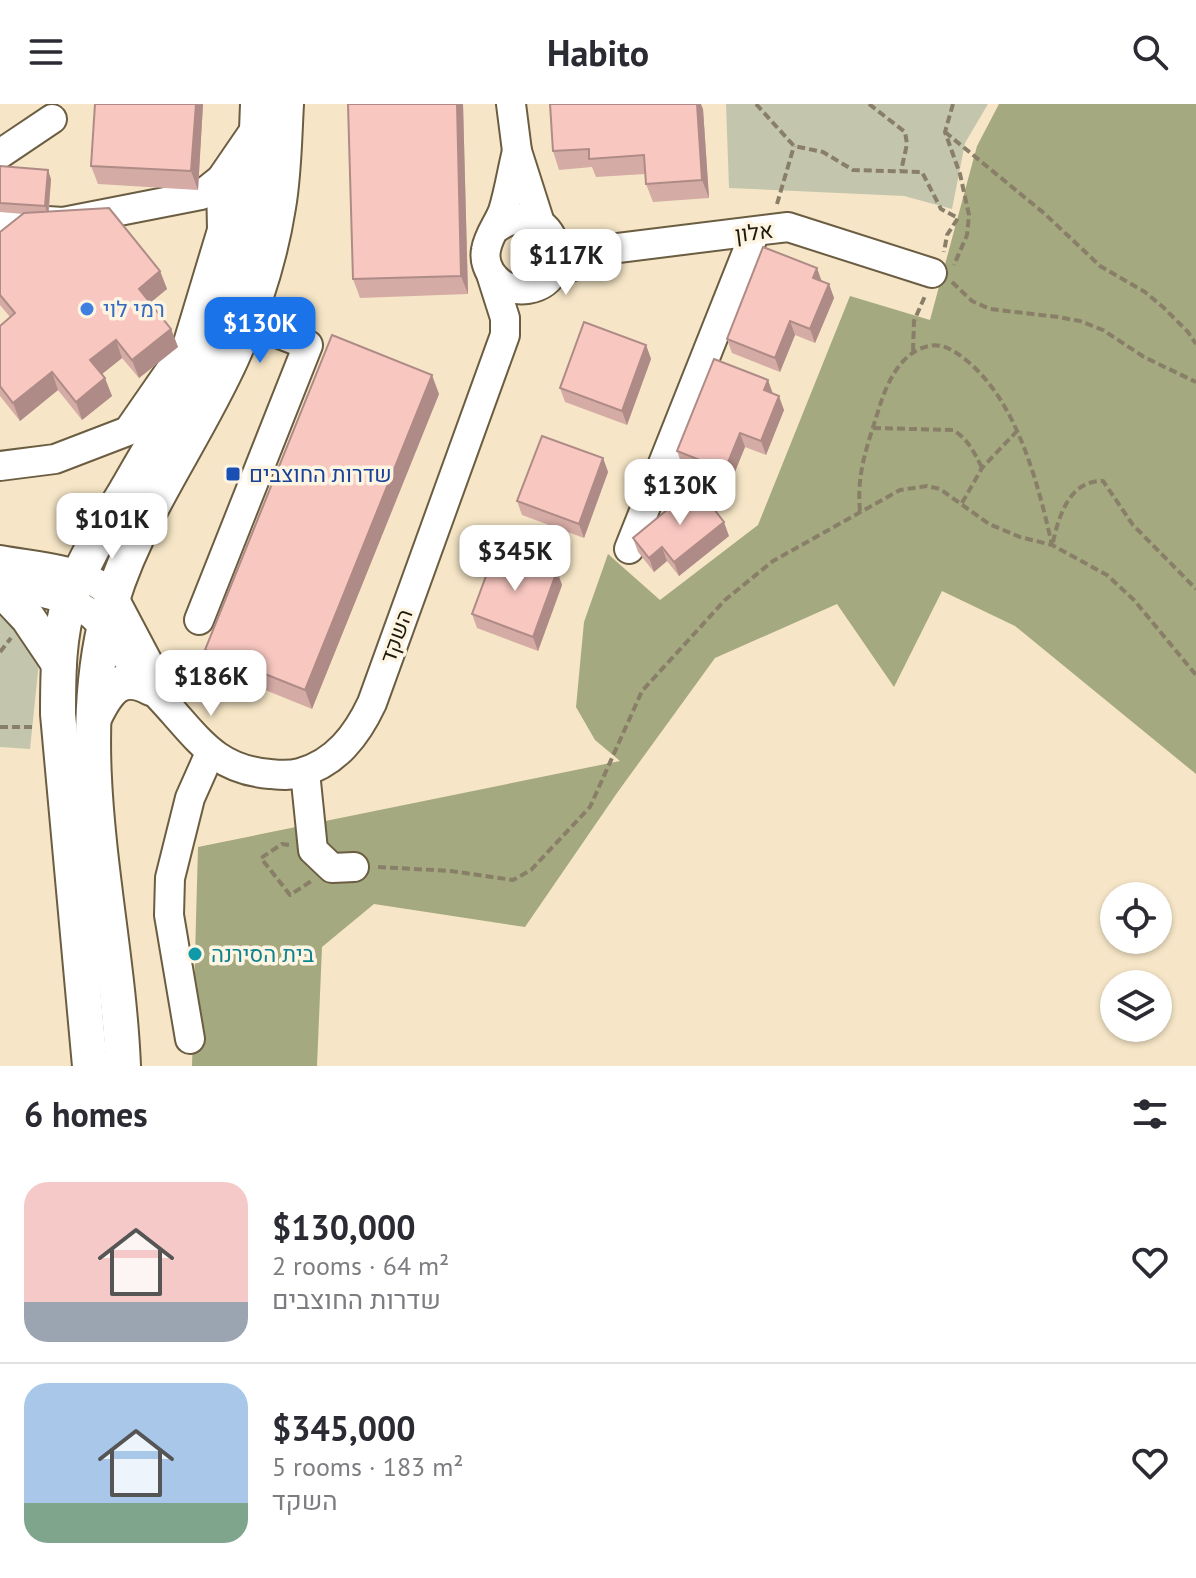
<!DOCTYPE html>
<html lang="en">
<head>
<meta charset="utf-8">
<style>
	:root { --surface:#fff; --page:#f2f2f3; --text:#2b2b33; --muted:#7c7c81; --line:#e1e1e2; --accent:#1a73e8 }
	body { margin:0; font-family:"PT Sans",Heebo,sans-serif; background:var(--page); color:var(--text); height:100vh; display:flex; flex-direction:column; font-size:30px; white-space:nowrap }
	* { box-sizing:border-box; margin:0 }
	p { font-size:26px; color:var(--muted) }
	.icon { flex:none; width:44px; height:44px; fill:none; stroke:currentColor; stroke-width:2; stroke-linecap:round; stroke-linejoin:round }
	.map { position:relative; height:962px; overflow:hidden }
	.drawer { display:flex; flex-direction:column; background:var(--surface); flex:1 }
	.drawer>* { flex:none }
	.tools { position:absolute; left:1100px; top:778px; display:grid; gap:16px }
	.tools a { display:grid; place-items:center; width:72px; height:72px; border-radius:50%; background:var(--surface); box-shadow:0 2px 6px #0004; font-size:40px }
	.price { position:absolute; translate:-50% -68px; padding:0 18px; border-radius:16px; background:#fff; color:#222; font-size:26px; line-height:52px; filter:drop-shadow(0 2px 4px #0008) }
	.price::after { content:''; position:absolute; left:50%; top:48px; width:24px; height:18px; margin-left:-12px; background:inherit; clip-path:polygon(0 0,100% 0,50% 100%) }
	.price.on { background:var(--accent); color:#fff }
	ul { padding:0; list-style:none }
	li { display:flex; align-items:center; gap:24px; height:200px; padding:0 24px }
	li+li { border-top:2px solid var(--line) }
	li span { display:grid; place-items:center; flex:none; width:224px; height:160px; border-radius:24px; color:#555 }
	li>.icon { margin-inline-start:auto }
	span .icon { width:96px; height:96px; fill:#fffc; stroke-width:1 }
	li b { font-size:34px }
	h2 { display:flex; justify-content:space-between; align-items:center; height:96px; padding:0 24px; font-size:34px }
	header { display:flex; justify-content:space-between; align-items:center; height:104px; padding:0 24px; background:var(--surface); font-size:36px; font-weight:800 }
	.map>svg:first-child { display:block }
	.green { fill:#c3c6ac }
	.forest { fill:#a4a97f }
	.lines { fill:none; stroke-linecap:round; stroke-linejoin:round }
	.minor-casing { stroke:#6b5d42; stroke-width:32 }
	.major-casing { stroke:#6b5d42; stroke-width:38 }
	.path { stroke:#897f69; stroke-width:4; stroke-dasharray:8 4; stroke-linecap:butt }
	.minor { stroke:#fff; stroke-width:28 }
	.major { stroke:#fff; stroke-width:34 }
	.wall { fill:#d5aba5 }
	.shaded-wall { fill:#ae8b86 }
	.building { fill:#f8c7c0; stroke:#ae8b86; stroke-width:2 }
	.shop-dot { fill:#3f7fe0; stroke:#fef4e2; stroke-width:3 }
	.transit-dot { fill:#1a4fb4; stroke:#fef4e2; stroke-width:3 }
	.culture-dot { fill:#0f9aa8; stroke:#fef4e2; stroke-width:3 }
	.labels { text-anchor:middle; stroke-width:7; stroke-linejoin:round; paint-order:stroke }
	.street-label { font-size:22px; fill:#1f1a0e; stroke:#fef4e2 }
	.shop-label { font-size:22px; fill:#366cbe; stroke:#fef4e2; text-anchor:start }
	.transit-label { font-size:22px; fill:#164399; stroke:#fef4e2; text-anchor:start }
	.culture-label { font-size:22px; fill:#0d838f; stroke:#fef4e2; text-anchor:start }
</style>
</head>
<body>
<header><svg class="icon" aria-label="menu" viewBox="0 0 24 24"><path d="M4 6h16M4 12h16M4 18h16"/></svg>Habito<svg class="icon" aria-label="search" viewBox="0 0 24 24"><circle cx="10" cy="10" r="6"/><path d="M15 15l6 6"/></svg></header>
<div class="map">
<svg width="1196" height="962" viewBox="0 0 1196 962">
	<rect width="100%" height="100%" fill="#f6e6c7"/>
	<g class="green">
		<path d="M726,0H988L965,39L952,105L904,92L729,84Z"/>
		<path d="M0,510L7,512L39,558L30,645L0,643Z"/>
	</g>
	<path class="forest" d="M999,0H1196V670L1015,522L942,487L894,583L837,500L715,554L617,689L525,823L374,800L322,843L317,962H192L198,743L620,657L595,636L576,603L584,518L608,450L660,496L758,421L850,192L930,216L977,42Z"/>
	<g class="lines">
		<g class="minor-casing">
			<g id="minor">
				<path d="M511,0L517,47L540,119"/>
				<path d="M0,50L52,15"/>
				<path d="M0,114L63,118L201,91L221,75L258,21"/>
				<path d="M495,125C551,84 583,176 528,185C515,187 503,183 495,174C488,167 484,156 486,146C488,132 498,120 503,107C509,88 512,67 517,47"/>
				<path d="M552,170L618,144L788,123L932,169"/>
				<path d="M0,362L55,355L128,327L187,242L222,126L221,75"/>
				<path d="M629,445L755,128"/>
				<path d="M0,456C37,463 87,464 113,492L150,562"/>
				<path d="M0,480C28,486 63,490 87,507C107,522 120,544 134,564C147,580 161,594 175,610C204,643 222,666 270,670C281,671 289,672 300,669C336,659 357,631 372,599L505,231V214L491,170"/>
				<path d="M199,516L308,241L246,217"/>
				<path d="M305,668L313,746L332,764L354,763"/>
				<path d="M190,935L169,811L170,774L190,694L210,649"/>
			</g>
		</g>
		<g class="major-casing">
			<g id="major">
				<path d="M0,484L28,514L59,560"/>
				<path d="M94,614C107,587 120,567 151,584"/>
				<path d="M90,962L58,610C58,572 58,532 70,495C83,456 105,422 126,387C155,336 187,285 211,231C244,158 256,80 258,0"/>
				<path d="M123,962C117,817 72,666 105,521C128,423 191,344 232,253C253,206 270,154 278,103C284,69 284,34 286,0"/>
			</g>
		</g>
		<g class="path">
			<path d="M756,0L794,42L823,48L853,66L922,68L941,105L958,114L947,131L944,148"/>
			<path d="M869,0L905,28L907,40L901,67"/>
			<path d="M953,0L945,28L960,70L969,111L967,131L954,161"/>
			<path d="M945,28L1045,110L1100,162L1145,188L1163,203L1188,228L1196,240"/>
			<path d="M777,100L794,42"/>
			<path d="M952,178L972,197L990,205L1058,213L1080,217L1103,226L1144,253L1196,278"/>
			<path d="M913,247L914,217L925,192"/>
			<path d="M873,324L953,326C968,335 974,348 982,364"/>
			<path d="M962,399L982,364L1017,327"/>
			<path d="M860,407C856,367 869,338 880,301C887,279 900,252 922,244C940,237 952,245 966,256C1017,297 1038,379 1052,441"/>
			<path d="M1053,438C1059,411 1070,376 1103,377L1133,421L1196,485"/>
			<path d="M0,548L11,534"/>
			<path d="M0,623H34"/>
			<path d="M289,741L282,740L261,754L290,791L313,776"/>
			<path d="M378,763L451,767L513,776L531,766L590,703L642,587L725,496L773,457L900,386L927,382L940,385L989,420L1020,433L1052,441L1107,471L1134,496L1196,571"/>
		</g>
		<use href="#minor" class="minor"/>
		<use href="#major" class="major"/>
	</g>
	<g class="wall">
		<path d="M95,0H203L198,86L98,80L91,62Z"/>
		<path d="M463,0L468,190L360,194L353,175Z"/>
		<path d="M703,5L709,94L653,98L646,80L645,70L596,73L592,63L559,66L553,47Z"/>
		<path d="M0,62L51,75L49,107L160,167L167,185L150,199L171,225L178,243L139,274L122,254L102,270L112,292L82,316L58,286L20,317L0,292V222L10,213L0,201V128L23,110L0,108Z"/>
		<path d="M822,177L829,180L834,194L815,239L795,231L780,268L732,249L727,235Z"/>
		<path d="M646,241L651,255L627,321L565,298L560,284Z"/>
		<path d="M768,276L772,289L784,306L766,351L745,343L730,380L682,361L677,347Z"/>
		<path d="M439,290L312,605L211,564L205,546Z"/>
		<path d="M603,354L608,368L584,434L522,411L517,397Z"/>
		<path d="M729,432L679,472L667,457L654,468L638,448L633,434Z"/>
		<path d="M557,467L562,481L538,547L477,524L472,510Z"/>
	</g>
	<g class="shaded-wall">
		<path d="M196,0H203L198,86L191,67Z"/>
		<path d="M457,0H463L468,190L461,172Z"/>
		<path d="M697,0H701L703,5L709,94L702,76Z"/>
		<path d="M48,66L51,75L48,111L45,102Z"/>
		<path d="M817,164L822,178L813,174Z"/>
		<path d="M160,167L167,185L145,203L139,185Z"/>
		<path d="M829,180L834,194L815,239L810,225Z"/>
		<path d="M790,217L795,231L780,268L775,254Z"/>
		<path d="M171,225L178,243L139,274L132,256Z"/>
		<path d="M116,236L122,254L97,274L90,256Z"/>
		<path d="M646,241L651,255L627,321L622,307Z"/>
		<path d="M52,268L58,286L20,317L13,299Z"/>
		<path d="M432,271L439,290L312,605L305,586Z"/>
		<path d="M105,274L112,292L82,316L76,298Z"/>
		<path d="M768,276L773,290L764,286Z"/>
		<path d="M779,292L784,306L766,351L761,337Z"/>
		<path d="M740,329L745,343L730,380L725,366Z"/>
		<path d="M603,354L608,368L584,434L579,420Z"/>
		<path d="M724,418L729,432L679,472L674,458Z"/>
		<path d="M662,443L667,457L654,468L649,454Z"/>
		<path d="M557,467L562,481L538,547L533,533Z"/>
	</g>
	<g class="building">
		<path d="M95,0H196L191,67L91,62Z"/>
		<path d="M348,0H457L461,172L353,175Z"/>
		<path d="M550,0H697L702,76L646,80L644,51L589,55V45L553,47Z"/>
		<path d="M0,62L48,66L45,102L0,99Z"/>
		<path d="M109,104L160,167L139,185L171,225L132,256L116,236L90,256L105,274L76,298L52,268L13,299L0,282V222L15,209L0,191V128L24,109Z"/>
		<path d="M763,143L817,164L813,174L829,180L810,225L790,217L775,254L727,235Z"/>
		<path d="M584,218L646,241L622,307L560,284Z"/>
		<path d="M332,231L432,271L305,586L205,546Z"/>
		<path d="M714,255L768,276L764,286L779,292L761,337L740,329L725,366L677,347Z"/>
		<path d="M542,332L603,354L579,420L517,397Z"/>
		<path d="M696,382L724,418L674,458L662,443L649,454L633,434Z"/>
		<path d="M496,445L557,467L533,533L472,510Z"/>
	</g>
	<circle class="shop-dot" cx="87" cy="205" r="8"/>
	<rect class="transit-dot" x="225" y="362" width="16" height="16" rx="4"/>
	<circle class="culture-dot" cx="195" cy="850" r="8"/>
	<g class="labels">
		<g class="street-label">
			<text transform="translate(754 128) rotate(-7)" y="8">אלון</text>
			<text transform="translate(396 532) rotate(-70)" y="8">השקד</text>
		</g>
		<g class="shop-label">
			<text x="103" y="213">רמי לוי</text>
		</g>
		<g class="transit-label">
			<text x="249" y="378">שדרות החוצבים</text>
		</g>
		<g class="culture-label">
			<text x="211" y="858">בית הסירנה</text>
		</g>
	</g>
</svg>
<div class="tools">
<a><svg class="icon" aria-label="locate" viewBox="0 0 24 24"><circle cx="12" cy="12" r="6"/><path d="M12 2v4M12 18v4M2 12h4M18 12h4"/></svg></a>
<a><svg class="icon" aria-label="layers" viewBox="0 0 24 24"><path d="M12 4l9 5-9 5-9-5zM3 14l9 5 9-5"/></svg></a>
</div>
<b class="price" style="left:566px;top:193px">$117K</b>
<b class="price on" style="left:260px;top:261px">$130K</b>
<b class="price" style="left:680px;top:423px">$130K</b>
<b class="price" style="left:112px;top:457px">$101K</b>
<b class="price" style="left:515px;top:489px">$345K</b>
<b class="price" style="left:211px;top:614px">$186K</b>
</div>
<section class="drawer">
<h2>6 homes<svg class="icon" aria-label="filters" viewBox="0 0 24 24"><path d="M4 7h16M4 17h16"/><circle cx="9" cy="7" r="2"/><circle cx="15" cy="17" r="2"/></svg></h2>
<ul>
<li><span style="background:linear-gradient(#f6c9c9 75%,#9aa5b1 0)"><svg class="icon" aria-label="home" viewBox="0 0 24 24"><path d="M3 11l9-7 9 7M6 9v11h12V9"/></svg></span><div><b>$130,000</b><p>2 rooms · 64 m²</p><p>שדרות החוצבים</p></div><svg class="icon" aria-label="heart" viewBox="0 0 24 24"><path d="M12 20l-8-8c-3-5 5-10 8-4 3-6 11-1 8 4z"/></svg></li>
<li><span style="background:linear-gradient(#a9c7e8 75%,#7fa58c 0)"><svg class="icon" aria-label="home" viewBox="0 0 24 24"><path d="M3 11l9-7 9 7M6 9v11h12V9"/></svg></span><div><b>$345,000</b><p>5 rooms · 183 m²</p><p>השקד</p></div><svg class="icon" aria-label="heart" viewBox="0 0 24 24"><path d="M12 20l-8-8c-3-5 5-10 8-4 3-6 11-1 8 4z"/></svg></li>
</ul>
</section>
</body>
</html>
